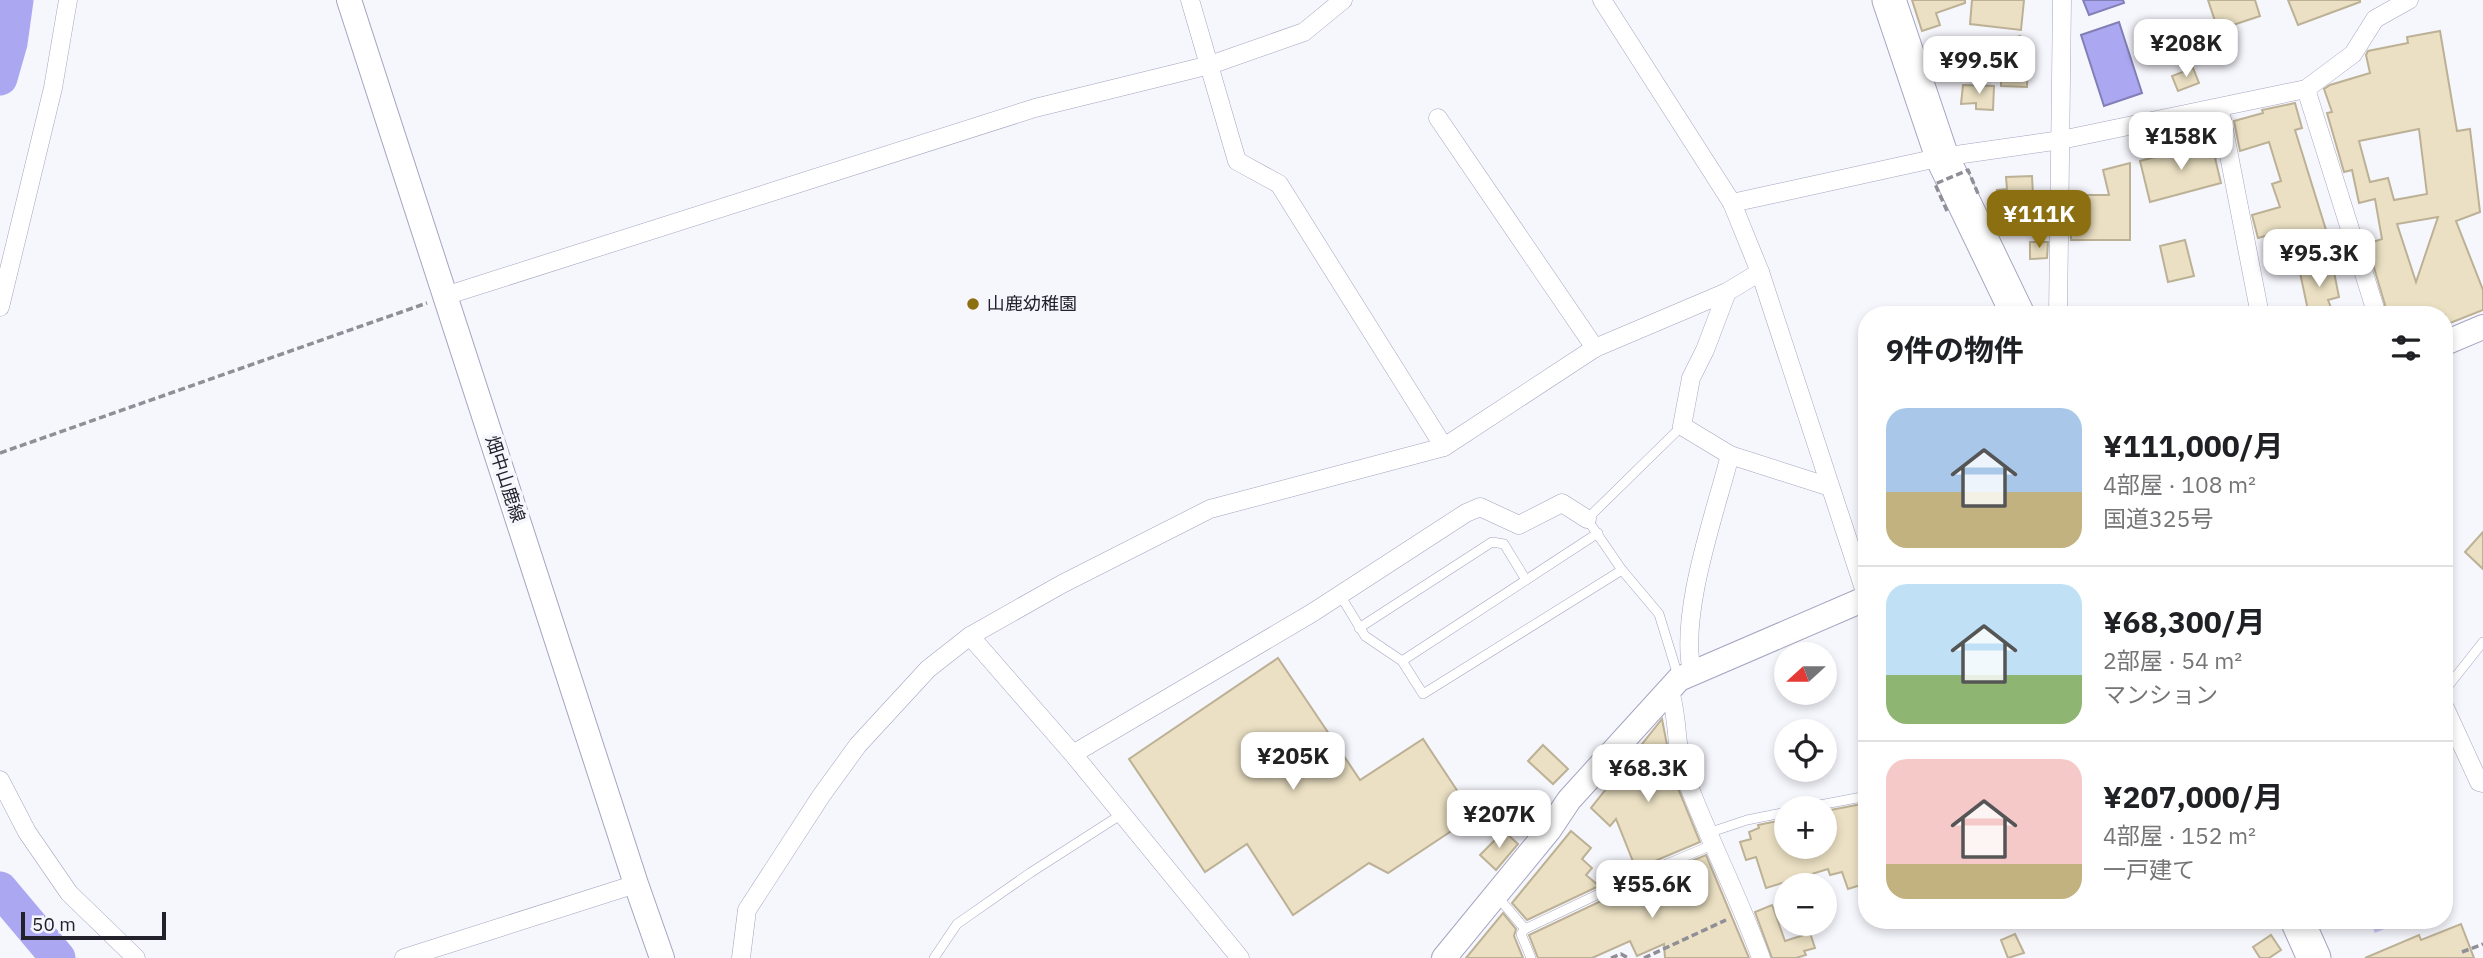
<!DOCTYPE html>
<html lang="ja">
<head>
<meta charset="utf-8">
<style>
	:root { --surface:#fff; --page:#f6f6f6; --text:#202124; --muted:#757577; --line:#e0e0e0; --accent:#8b6f11 }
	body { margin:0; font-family:"IBM Plex Sans","Noto Sans JP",sans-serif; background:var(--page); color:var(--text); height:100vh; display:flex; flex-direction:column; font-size:26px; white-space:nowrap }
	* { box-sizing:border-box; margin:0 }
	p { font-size:23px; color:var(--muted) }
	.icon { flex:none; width:38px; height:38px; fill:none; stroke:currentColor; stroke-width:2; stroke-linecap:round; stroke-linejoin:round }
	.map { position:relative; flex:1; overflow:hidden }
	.panel { position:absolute; left:1858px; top:306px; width:595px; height:623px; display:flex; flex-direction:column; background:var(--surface); border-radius:28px; box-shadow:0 4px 10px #0003 }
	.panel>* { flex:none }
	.needle { width:46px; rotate:249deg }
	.tools { position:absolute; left:1774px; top:642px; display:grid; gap:14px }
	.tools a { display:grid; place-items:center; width:63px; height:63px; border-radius:50%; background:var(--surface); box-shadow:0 4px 10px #0003; font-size:35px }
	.scale { position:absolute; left:21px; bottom:18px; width:145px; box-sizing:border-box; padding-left:7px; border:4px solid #22212c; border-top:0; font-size:19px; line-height:24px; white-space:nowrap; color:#22212c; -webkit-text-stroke:5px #f6f6fd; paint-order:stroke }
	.price { position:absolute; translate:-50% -60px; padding:0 16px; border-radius:14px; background:#fff; color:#222; font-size:23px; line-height:46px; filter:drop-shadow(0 2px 4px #0008) }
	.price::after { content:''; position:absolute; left:50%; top:42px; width:21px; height:16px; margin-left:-10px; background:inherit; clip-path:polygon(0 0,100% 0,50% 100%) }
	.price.on { background:var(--accent); color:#fff }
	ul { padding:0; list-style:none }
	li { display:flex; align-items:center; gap:21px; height:175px; padding:0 28px }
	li+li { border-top:2px solid var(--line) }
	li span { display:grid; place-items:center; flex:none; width:196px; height:140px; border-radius:21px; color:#555 }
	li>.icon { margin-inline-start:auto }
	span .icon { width:84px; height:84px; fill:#fffc; stroke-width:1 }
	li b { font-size:30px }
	h2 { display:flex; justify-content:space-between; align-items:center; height:84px; padding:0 28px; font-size:30px }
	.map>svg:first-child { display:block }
	.green { fill:#cccafc }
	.water { fill:#aba7f1; stroke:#827fb6; stroke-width:2 }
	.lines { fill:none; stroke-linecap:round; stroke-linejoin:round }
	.river { stroke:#aba7f1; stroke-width:35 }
	.building { fill:#ebe0c3; stroke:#bcb195; stroke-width:2; fill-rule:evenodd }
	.lane-casing { stroke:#a5a4c1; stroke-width:10 }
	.street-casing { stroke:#a5a4c1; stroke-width:19 }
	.secondary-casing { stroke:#a5a4c1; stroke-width:26 }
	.highway-casing { stroke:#a5a4c1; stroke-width:35 }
	.path { stroke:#908f98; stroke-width:3.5; stroke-dasharray:7 3.5; stroke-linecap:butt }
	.lane { stroke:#fff; stroke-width:9 }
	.street { stroke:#fff; stroke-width:18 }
	.secondary { stroke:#fff; stroke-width:24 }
	.highway { stroke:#fff; stroke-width:33 }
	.path-bridge { stroke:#908f98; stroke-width:3.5; stroke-dasharray:7 3.5; stroke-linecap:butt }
	.poi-dot { fill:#8b6f11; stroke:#f6f6fd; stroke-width:2.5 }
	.labels { text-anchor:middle; stroke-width:7; stroke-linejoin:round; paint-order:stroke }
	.poi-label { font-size:18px; fill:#22212c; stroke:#f6f6fd; text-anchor:start }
	.street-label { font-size:18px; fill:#22212c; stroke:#f6f6fd }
</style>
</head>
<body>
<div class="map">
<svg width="2483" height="958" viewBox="0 0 2483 958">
	<rect width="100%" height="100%" fill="#f6f6fd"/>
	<path class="green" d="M2370,921H2403L2375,933Z"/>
	<g class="water">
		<path d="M2083,0H2123L2124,3L2089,15Z"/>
		<path d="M2119,22L2142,93L2104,106L2081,35Z"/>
	</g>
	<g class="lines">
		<g class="river">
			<path d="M0,78L10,43L16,0"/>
			<path d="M0,889L58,958"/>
		</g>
	</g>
	<g class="building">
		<path d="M1912,0H1965V3L1936,13L1940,25L1922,31Z"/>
		<path d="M1972,0H2024L2021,30L1970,24Z"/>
		<path d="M2208,0H2255L2260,16L2218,30Z"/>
		<path d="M2288,0H2360V2L2298,25Z"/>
		<path d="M2440,31L2457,131L2470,129L2480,212L2456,221L2483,290V310L2445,325V315H2388L2367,244L2382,239L2375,199L2359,203L2352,170L2344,172L2327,113L2332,112L2324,89L2330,85L2370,73L2366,55L2368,51L2408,43L2407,37ZM2419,129L2427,194L2394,200L2388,178L2370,182L2359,141ZM2438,217L2416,282L2397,224Z"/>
		<path d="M2020,36L2019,48L2028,49L2027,87L2001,86L2002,41Z"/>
		<path d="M2193,68L2199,83L2178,91L2172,76Z"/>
		<path d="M1963,85L1994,86L1993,110L1976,109V103L1961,104Z"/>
		<path d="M2295,103L2302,128L2295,130L2326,230L2292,242L2287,230L2258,238L2252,215L2280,207L2272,184L2281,181L2269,142L2240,151L2234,121L2263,113L2262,110Z"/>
		<path d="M2215,141L2218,157L2215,158L2221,183L2150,202L2140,161Z"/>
		<path d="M2130,163V240H2071V195H2109L2103,170Z"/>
		<path d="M2032,176L2035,235H2012L2013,205L1997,206V190L2007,189L2006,177Z"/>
		<path d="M2185,240L2194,276L2168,282L2160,246Z"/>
		<path d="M2030,242H2048L2047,258L2030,259Z"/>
		<path d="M2324,263L2326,274L2334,272L2339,297L2328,300L2334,315H2309L2299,268Z"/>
		<path d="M2483,532V569L2465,552Z"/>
		<path d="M1278,658L1360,780L1423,739L1474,816L1388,873L1369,863L1293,915L1247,844L1205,872L1129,759Z"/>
		<path d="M1662,719L1673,776L1700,842L1636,869L1616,819L1610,826L1591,808Z"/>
		<path d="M1543,745L1568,769L1553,784L1528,761Z"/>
		<path d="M1862,804L1867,818L1860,821L1867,839V883L1848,889L1842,872L1830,875L1828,869L1766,888L1756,857L1746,860L1740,842L1751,839L1749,832L1759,828L1758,825L1787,819V847H1825V811Z"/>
		<path d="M1504,831L1518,844L1496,870L1480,855Z"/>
		<path d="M1571,831L1591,848L1582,859L1592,868L1586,875L1599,886L1527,920L1512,903Z"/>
		<path d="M1706,855L1749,958H1665L1664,944L1637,956L1630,941L1592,958H1538L1529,935L1635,885L1646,895L1641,882Z"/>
		<path d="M1772,905L1785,941L1810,933L1815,948L1804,951L1806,955L1796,958H1772L1755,912Z"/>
		<path d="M1503,913L1516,929L1514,936L1523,958H1466Z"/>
		<path d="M2461,924L2474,958H2365L2419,935L2421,940Z"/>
		<path d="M2015,934L2024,953L2008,958L2001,940Z"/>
		<path d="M2271,935L2281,950L2269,958H2260L2253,947Z"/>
	</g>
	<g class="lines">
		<g class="lane-casing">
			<g id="lane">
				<path d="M1598,533L1402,661L1423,694L1622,570"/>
				<path d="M1340,595L1365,636L1402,661"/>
				<path d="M1359,628L1492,542L1504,544L1526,580"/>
				<path d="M1679,679L1659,614L1622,570L1587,519L1682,426"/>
				<path d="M2445,690L2483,642"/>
				<path d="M1804,808L1867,796"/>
				<path d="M1708,833L1747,820L1787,812"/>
				<path d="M1497,896L1525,929"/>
				<path d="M934,958L957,924L1030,873L1122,814"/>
				<path d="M1531,958L1521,934L1525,929L1624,882L1712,845"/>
			</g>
		</g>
		<g class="street-casing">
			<g id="street">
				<path d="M1190,0L1237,161L1279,184L1444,447"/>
				<path d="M1602,0L1732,203L1760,272L1867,598"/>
				<path d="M2306,89L2377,315"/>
				<path d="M2220,109L2260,315"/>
				<path d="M1438,118L1595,348"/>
				<path d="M1732,203L1942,157L2061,140L2306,89L2353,54L2375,19L2409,0"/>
				<path d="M1727,292L1705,350L1691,378L1682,426L1730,455L1830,487"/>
				<path d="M445,296L1035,108L1210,65L1304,32L1343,0"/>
				<path d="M0,307L53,88L68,0"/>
				<path d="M2058,315L2062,0"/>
				<path d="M970,636L1073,754L1240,958"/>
				<path d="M1692,672C1679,613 1715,514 1730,455"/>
				<path d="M1669,688C1679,717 1675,749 1684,773C1707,836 1738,895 1761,958"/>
				<path d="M2445,708L2479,782L2483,783"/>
				<path d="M1073,754L1312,613L1466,513L1480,507L1519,525L1562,503L1587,519"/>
				<path d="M0,780L27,832L69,893L136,958"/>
				<path d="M404,958L636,884"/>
				<path d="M741,958L747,910L821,796L858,745L928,669L970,636L1062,584L1210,509L1444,447L1595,348L1727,292L1760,272"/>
			</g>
		</g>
		<g class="secondary-casing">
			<g id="secondary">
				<path d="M349,0L636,884L662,958"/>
				<path d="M2445,343L2483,327"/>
				<path d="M1444,958L1549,830L1569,800L1679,679L1867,598"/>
			</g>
		</g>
		<g class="highway-casing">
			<g id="highway">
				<path d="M1889,0L1942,157L2018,315"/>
				<path d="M2297,920L2314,958"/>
			</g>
		</g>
		<g class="path">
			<path d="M0,453L427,303"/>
			<path d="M1470,822C1490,815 1514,808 1533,820"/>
			<path d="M2462,952L2483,944"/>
			<path d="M1611,958L1621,954L1628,958"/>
			<path d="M1644,958L1726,920"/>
		</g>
		<use href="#lane" class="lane"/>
		<use href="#street" class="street"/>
		<use href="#secondary" class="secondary"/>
		<use href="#highway" class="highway"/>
		<path class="path-bridge" d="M1947,211L1935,184L1968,170L1979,196"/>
	</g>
	<circle class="poi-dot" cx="973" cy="304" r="7"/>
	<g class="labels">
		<g class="poi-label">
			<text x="987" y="310">山鹿幼稚園</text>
		</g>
		<g class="street-label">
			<text transform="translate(505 479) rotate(72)" y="6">畑中山鹿線</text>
		</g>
	</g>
</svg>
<div class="tools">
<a><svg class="needle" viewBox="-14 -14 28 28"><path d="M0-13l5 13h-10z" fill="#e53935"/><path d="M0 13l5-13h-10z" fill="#757577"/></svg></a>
<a><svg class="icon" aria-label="locate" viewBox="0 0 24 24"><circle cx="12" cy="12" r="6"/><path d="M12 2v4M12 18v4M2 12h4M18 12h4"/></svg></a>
<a>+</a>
<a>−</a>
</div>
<div class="scale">50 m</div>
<b class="price" style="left:2186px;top:79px">¥208K</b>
<b class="price" style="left:1979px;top:96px">¥99.5K</b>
<b class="price" style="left:2181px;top:172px">¥158K</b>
<b class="price on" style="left:2039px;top:250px">¥111K</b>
<b class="price" style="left:2319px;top:289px">¥95.3K</b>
<b class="price" style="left:1293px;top:792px">¥205K</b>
<b class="price" style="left:1648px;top:804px">¥68.3K</b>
<b class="price" style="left:1499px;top:850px">¥207K</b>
<b class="price" style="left:1652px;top:920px">¥55.6K</b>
<section class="panel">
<h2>9件の物件<svg class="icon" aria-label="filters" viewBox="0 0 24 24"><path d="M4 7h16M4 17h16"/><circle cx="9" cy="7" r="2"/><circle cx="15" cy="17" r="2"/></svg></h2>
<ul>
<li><span style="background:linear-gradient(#a9c7e8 60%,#c2b280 0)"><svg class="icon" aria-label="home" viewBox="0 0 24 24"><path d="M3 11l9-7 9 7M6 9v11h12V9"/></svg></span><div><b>¥111,000/月</b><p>4部屋 · 108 m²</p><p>国道325号</p></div></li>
<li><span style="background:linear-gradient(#bfe0f5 65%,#8fb573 0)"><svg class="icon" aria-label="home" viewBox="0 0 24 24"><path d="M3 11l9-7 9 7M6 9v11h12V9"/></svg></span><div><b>¥68,300/月</b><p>2部屋 · 54 m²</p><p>マンション</p></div></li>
<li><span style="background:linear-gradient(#f6c9c9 75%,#c2b280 0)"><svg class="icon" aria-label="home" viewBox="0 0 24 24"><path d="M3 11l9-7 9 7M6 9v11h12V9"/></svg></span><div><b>¥207,000/月</b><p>4部屋 · 152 m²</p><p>一戸建て</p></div></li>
</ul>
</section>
</div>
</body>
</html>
